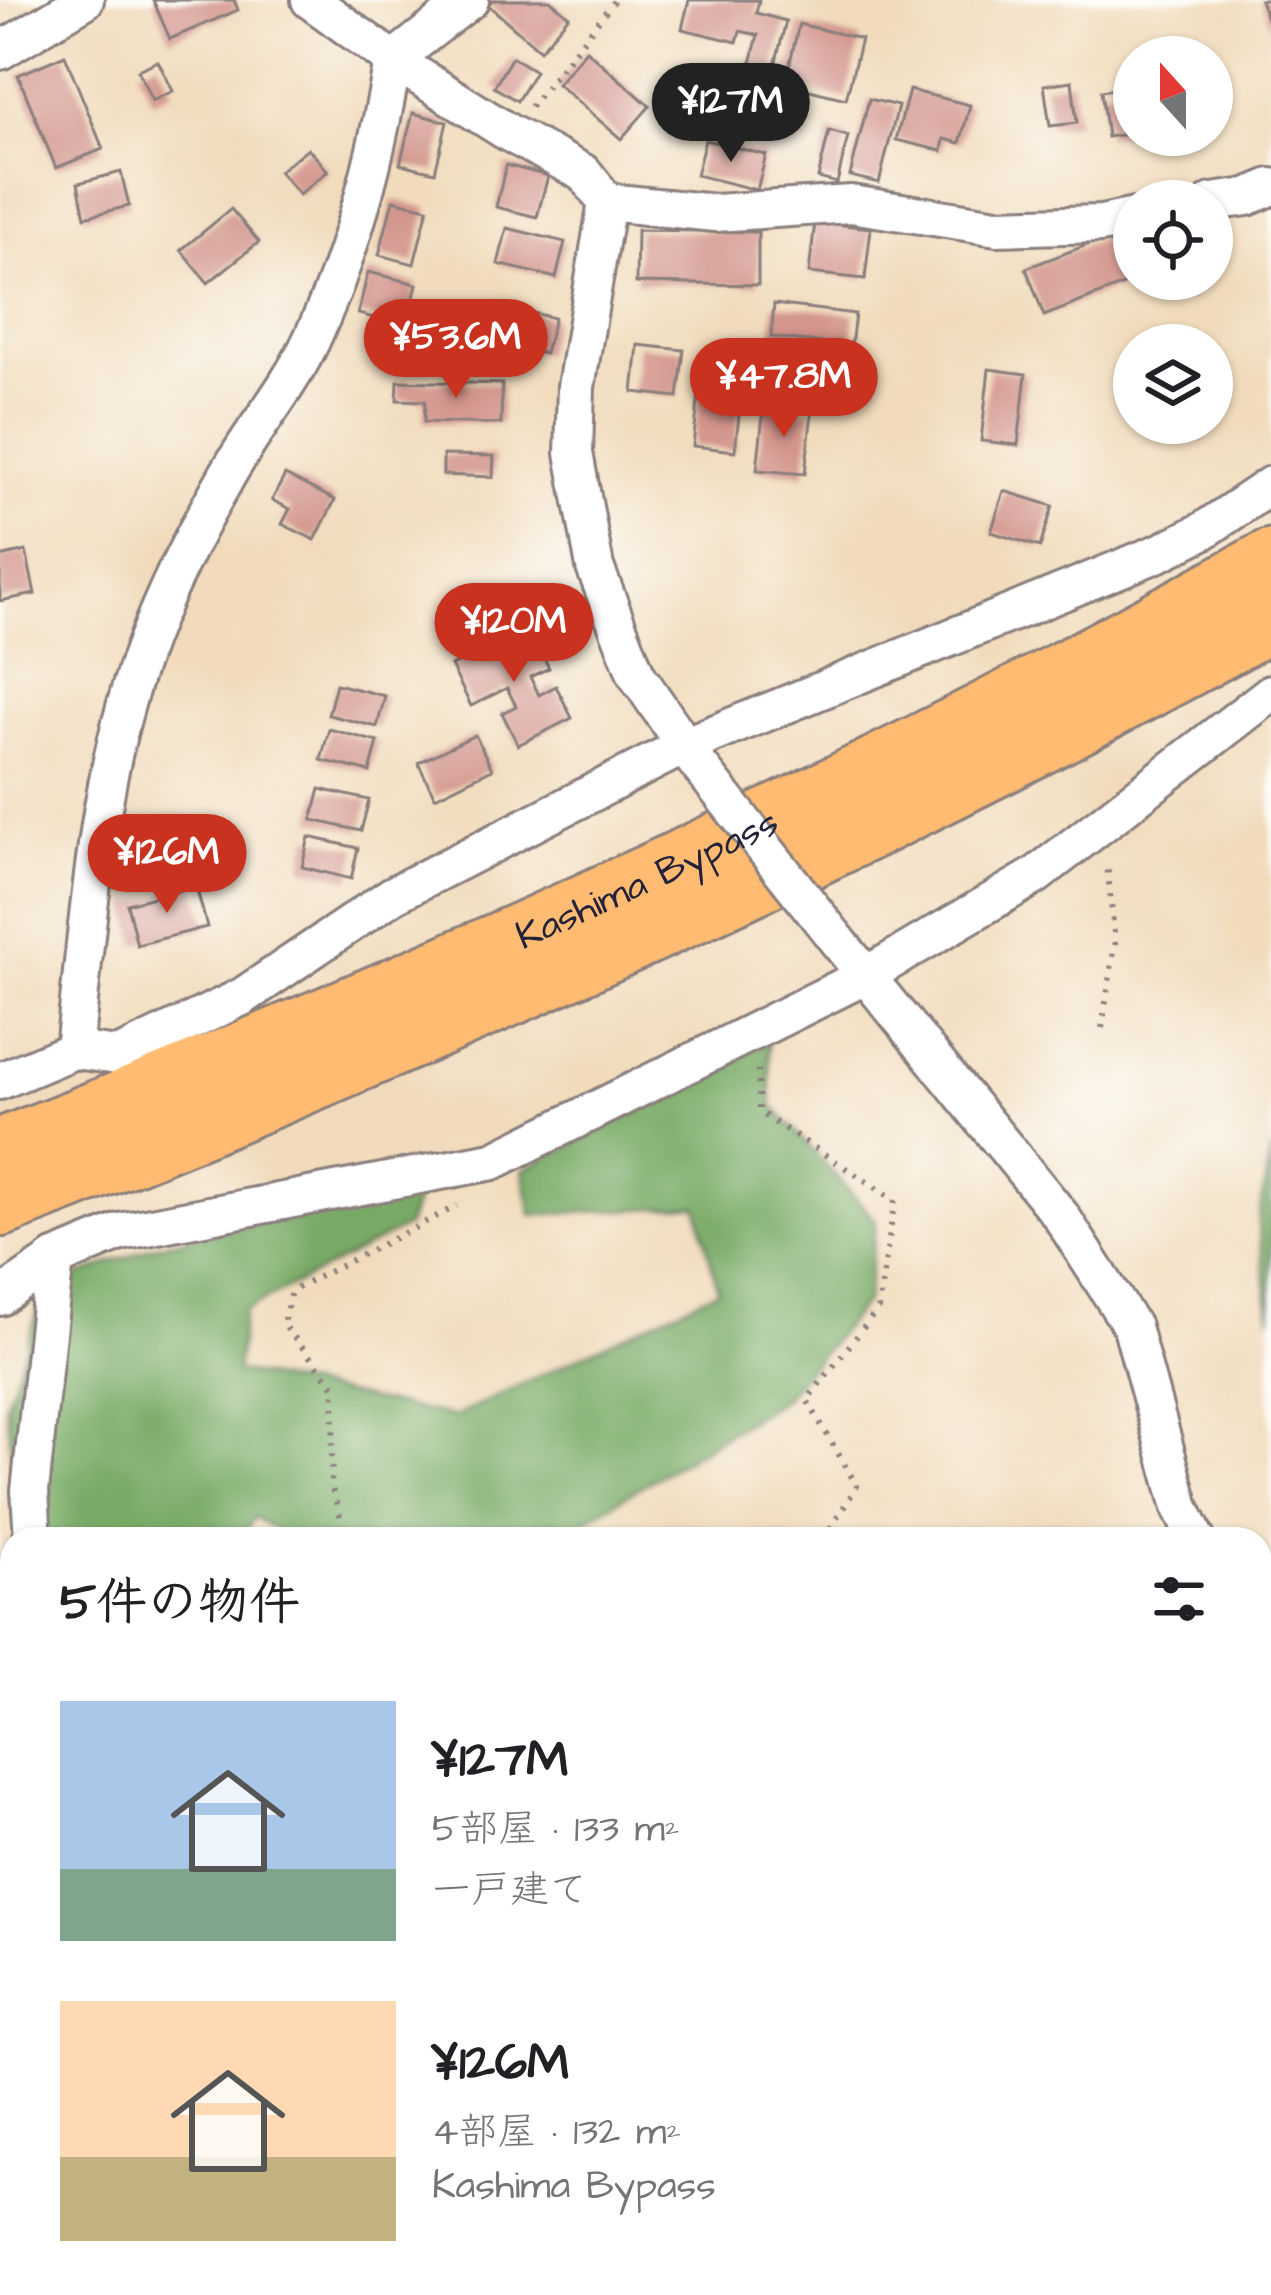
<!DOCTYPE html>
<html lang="ja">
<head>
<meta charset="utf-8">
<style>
	:root { --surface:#fff; --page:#f2f2f2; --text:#202124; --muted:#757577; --accent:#c8321e }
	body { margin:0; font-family:"Architects Daughter","Klee One",sans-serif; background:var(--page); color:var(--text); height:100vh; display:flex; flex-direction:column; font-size:45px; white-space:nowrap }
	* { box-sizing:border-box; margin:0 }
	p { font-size:39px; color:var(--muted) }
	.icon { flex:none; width:66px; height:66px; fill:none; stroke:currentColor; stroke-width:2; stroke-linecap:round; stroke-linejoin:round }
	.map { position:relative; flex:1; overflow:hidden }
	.side { position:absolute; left:0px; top:1527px; width:1272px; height:768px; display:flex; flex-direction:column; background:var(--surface); border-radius:36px 36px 0 0; box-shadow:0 3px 9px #0004 }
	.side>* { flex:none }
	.needle { width:78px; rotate:339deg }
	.tools { position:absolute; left:1113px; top:36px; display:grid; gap:24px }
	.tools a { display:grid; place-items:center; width:120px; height:120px; border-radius:50%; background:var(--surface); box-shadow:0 3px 9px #0004; font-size:60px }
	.price { position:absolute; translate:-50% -102px; padding:0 27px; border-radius:42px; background:var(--accent); color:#fff; font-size:39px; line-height:78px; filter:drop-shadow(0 3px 6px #0008) }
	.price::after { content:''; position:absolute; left:50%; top:72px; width:36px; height:27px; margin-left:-18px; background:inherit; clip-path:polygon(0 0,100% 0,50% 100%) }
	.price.on { background:#222; color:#fff }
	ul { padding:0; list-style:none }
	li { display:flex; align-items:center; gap:36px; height:300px; padding:0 60px }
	li span { display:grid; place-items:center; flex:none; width:336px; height:240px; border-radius:0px; color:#555 }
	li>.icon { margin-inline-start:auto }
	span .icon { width:144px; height:144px; fill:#fffc; stroke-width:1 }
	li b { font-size:51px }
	h2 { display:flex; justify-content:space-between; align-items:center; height:144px; padding:0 60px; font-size:51px }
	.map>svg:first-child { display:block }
	.forest { fill:#78aa65; stroke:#4d6650; stroke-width:3 }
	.building { fill:#d3958d }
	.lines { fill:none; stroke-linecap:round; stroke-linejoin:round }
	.minor-casing { stroke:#8a7e7c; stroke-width:42 }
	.tertiary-casing { stroke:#8a7e7c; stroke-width:51 }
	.trunk-casing { stroke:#8a7e7c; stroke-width:69 }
	.path { stroke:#8a7e7c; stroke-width:6; stroke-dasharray:3 9; stroke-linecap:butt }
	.minor { stroke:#fff; stroke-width:36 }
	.tertiary { stroke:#fff; stroke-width:45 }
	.trunk { stroke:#ffbb71; stroke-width:63 }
	.minor-bridge-casing { stroke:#8a7e7c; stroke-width:42; stroke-linecap:butt }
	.minor-bridge { stroke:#fff; stroke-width:36 }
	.labels { text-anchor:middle; stroke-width:12; stroke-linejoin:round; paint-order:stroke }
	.street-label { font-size:39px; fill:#22223b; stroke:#fdfcf7 }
</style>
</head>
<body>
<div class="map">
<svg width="1271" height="2295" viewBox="0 0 1271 2295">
	<rect width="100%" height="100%" fill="#fdfcf7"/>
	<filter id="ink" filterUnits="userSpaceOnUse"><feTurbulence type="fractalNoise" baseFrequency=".00833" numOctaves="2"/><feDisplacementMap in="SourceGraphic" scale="24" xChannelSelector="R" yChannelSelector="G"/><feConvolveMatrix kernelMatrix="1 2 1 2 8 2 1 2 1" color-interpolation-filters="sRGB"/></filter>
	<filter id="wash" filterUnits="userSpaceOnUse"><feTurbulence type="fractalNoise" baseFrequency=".004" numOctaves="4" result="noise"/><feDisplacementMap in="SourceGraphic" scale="48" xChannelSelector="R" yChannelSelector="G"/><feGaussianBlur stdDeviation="2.7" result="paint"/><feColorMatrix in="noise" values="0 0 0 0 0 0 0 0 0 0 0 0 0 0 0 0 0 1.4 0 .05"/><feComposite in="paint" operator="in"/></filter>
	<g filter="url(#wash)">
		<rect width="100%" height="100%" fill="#f1dbbc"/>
		<g class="forest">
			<path d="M768,1042L772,1105L876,1221L866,1301L783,1399L555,1539H291L254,1517L241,1539H19L6,1403L46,1288L160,1244L419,1190L407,1226L244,1311L236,1371L454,1417L718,1290L697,1206L532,1215L523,1170Z"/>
			<path d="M1271,1149V1318L1258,1222Z"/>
		</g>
		<g id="blocks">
			<g class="building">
				<path d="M153,0H234L238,10L170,39Z"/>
				<path d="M492,0H550L569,16L540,50L488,5Z"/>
				<path d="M689,0H759L756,13L786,21L770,85L747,80L758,35L740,31L737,42L682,29Z"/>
				<path d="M1260,0H1271V29Z"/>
				<path d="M799,24L861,39L846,99L785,84Z"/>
				<path d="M586,50L650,106L621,139L557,84Z"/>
				<path d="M65,55L103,149L56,168L18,75Z"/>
				<path d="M512,57L535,71L517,101L494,87Z"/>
				<path d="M158,61L173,91L152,101L138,70Z"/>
				<path d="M1072,81L1077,123L1050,126L1044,85Z"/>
				<path d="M1134,86V133L1107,137L1101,91Z"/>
				<path d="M909,90L970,105L960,143L944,139L942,151L896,140Z"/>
				<path d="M723,97L763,107L755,140L715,130Z"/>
				<path d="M869,99L898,106L879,183L850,176Z"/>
				<path d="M413,113L447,122L435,172L400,164Z"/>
				<path d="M829,131L848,136L837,183L818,178Z"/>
				<path d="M705,140L766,155L757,190L696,175Z"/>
				<path d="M308,148L328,171L299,195L279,171Z"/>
				<path d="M506,165L548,176L537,217L496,207Z"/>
				<path d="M121,172L129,206L85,217L78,183Z"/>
				<path d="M393,200L428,208L414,264L379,255Z"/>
				<path d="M231,209L259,242L208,283L181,250Z"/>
				<path d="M815,222L871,228L865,279L809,273Z"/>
				<path d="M507,228L565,242L556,278L498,264Z"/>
				<path d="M637,230L758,232V285L636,283Z"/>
				<path d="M1108,237L1126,284L1044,316L1026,268Z"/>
				<path d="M368,272L417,284L407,326L358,314Z"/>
				<path d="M497,304L554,318L545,354L488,341Z"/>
				<path d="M774,304L855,314L851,346L771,337Z"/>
				<path d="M638,345L684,350L678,397L633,392Z"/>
				<path d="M703,358L745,362L735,451L693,446Z"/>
				<path d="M989,369L1026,374L1018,445L981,441Z"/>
				<path d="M398,381L502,384L501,424L424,422L425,401L397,400Z"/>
				<path d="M764,406L812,412L805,474L757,470Z"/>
				<path d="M443,455L494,456L493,477L443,475Z"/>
				<path d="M285,475L335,500L315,540L282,524L290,509L272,500Z"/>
				<path d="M1004,491L1053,506L1040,547L991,532Z"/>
				<path d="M26,551L35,594L0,601V557Z"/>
				<path d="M529,628L549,668L530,677L539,695L556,686L572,718L518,745L502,713L516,706L507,688L471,706L451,666Z"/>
				<path d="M336,684L385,696L377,727L328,715Z"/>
				<path d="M329,729L378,742L370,772L321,760Z"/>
				<path d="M475,735L492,769L435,797L418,763Z"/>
				<path d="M320,789L369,800L361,831L312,820Z"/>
				<path d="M309,837L358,848L351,879L302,867Z"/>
				<path d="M196,886L207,927L137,945L127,904Z"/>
			</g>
		</g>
	</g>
	<g filter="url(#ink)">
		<use href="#blocks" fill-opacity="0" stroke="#8a7e7c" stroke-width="3"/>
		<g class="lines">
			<g class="minor-casing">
				<g id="minor">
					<path d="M310,0L393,60L509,133L584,173L607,202L715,213L851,204L997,227L1101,224L1134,217"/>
					<path d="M0,51L85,0"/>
					<path d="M607,202L576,387L574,453L595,567L636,674L696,762"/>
					<path d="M1212,202L1247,197L1271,187"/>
					<path d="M837,940L1061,1216L1132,1327L1181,1508L1196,1539"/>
					<path d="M74,1050C89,911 97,770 148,637C168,585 196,530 224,481C250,433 288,390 311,341C352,254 377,155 393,60L470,0"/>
					<path d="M0,1081L74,1050L118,1056L242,997L393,895L684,746L1161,552L1203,531L1271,485"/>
					<path d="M0,1297L55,1259L120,1232L493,1161L865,976L1035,876L1271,693"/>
					<path d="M33,1539L30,1491L55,1259"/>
					<path d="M0,1605L12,1645"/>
					<path d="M1260,1640L1271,1649"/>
					<path d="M0,1736L12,1731"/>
					<path d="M178,2295L180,2283"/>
				</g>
			</g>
			<g class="tertiary-casing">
				<g id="tertiary">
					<path d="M0,2060L12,2173"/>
					<path d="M36,2283L40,2295"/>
				</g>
			</g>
			<g class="trunk-casing">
				<g id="trunk">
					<path id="s1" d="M0,1151C436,982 863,790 1271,561"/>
					<path d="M0,1205C434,1035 863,845 1271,619"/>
				</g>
			</g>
			<g class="path">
				<path d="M530,107L615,0"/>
				<path d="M1102,1028L1115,943L1107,863"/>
				<path d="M758,1070L759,1112L895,1200L878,1309L807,1400L857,1486L824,1539"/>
				<path d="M347,1539L331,1485L335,1387L283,1324L291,1291L457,1206"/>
				<path d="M826,2283L835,2295"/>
			</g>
			<use href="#minor" class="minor"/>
			<use href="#tertiary" class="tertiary"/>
			<use href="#trunk" class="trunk"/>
			<g class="minor-bridge-casing">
				<path id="minor-bridge" d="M700,767L837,940"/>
			</g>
			<use href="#minor-bridge" class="minor-bridge"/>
		</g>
	</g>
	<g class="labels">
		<g class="street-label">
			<text dy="14" stroke="none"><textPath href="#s1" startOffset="702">Kashima Bypass</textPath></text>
		</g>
	</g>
</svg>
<div class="tools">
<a><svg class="needle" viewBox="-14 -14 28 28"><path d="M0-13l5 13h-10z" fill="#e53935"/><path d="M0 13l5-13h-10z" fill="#757577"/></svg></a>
<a><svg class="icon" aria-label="locate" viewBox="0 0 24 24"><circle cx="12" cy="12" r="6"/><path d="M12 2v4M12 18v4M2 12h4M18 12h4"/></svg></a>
<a><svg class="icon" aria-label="layers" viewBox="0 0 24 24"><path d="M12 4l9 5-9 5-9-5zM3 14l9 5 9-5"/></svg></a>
</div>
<b class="price on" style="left:731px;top:165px">¥127M</b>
<b class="price" style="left:456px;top:401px">¥53.6M</b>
<b class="price" style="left:784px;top:440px">¥47.8M</b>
<b class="price" style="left:514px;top:685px">¥120M</b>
<b class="price" style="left:167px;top:916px">¥126M</b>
<section class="side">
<h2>5件の物件<svg class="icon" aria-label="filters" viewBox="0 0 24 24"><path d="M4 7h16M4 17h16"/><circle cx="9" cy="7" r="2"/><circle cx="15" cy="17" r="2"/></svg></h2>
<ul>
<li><span style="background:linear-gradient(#a9c7e8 70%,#7fa58c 0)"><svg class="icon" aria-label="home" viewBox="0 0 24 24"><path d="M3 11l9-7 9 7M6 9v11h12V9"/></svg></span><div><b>¥127M</b><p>5部屋 · 133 m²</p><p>一戸建て</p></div></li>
<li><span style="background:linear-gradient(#ffd9b3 65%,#c2b280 0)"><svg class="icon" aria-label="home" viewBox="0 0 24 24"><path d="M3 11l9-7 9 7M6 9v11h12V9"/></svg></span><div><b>¥126M</b><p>4部屋 · 132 m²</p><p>Kashima Bypass</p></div></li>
</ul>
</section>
</div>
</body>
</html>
